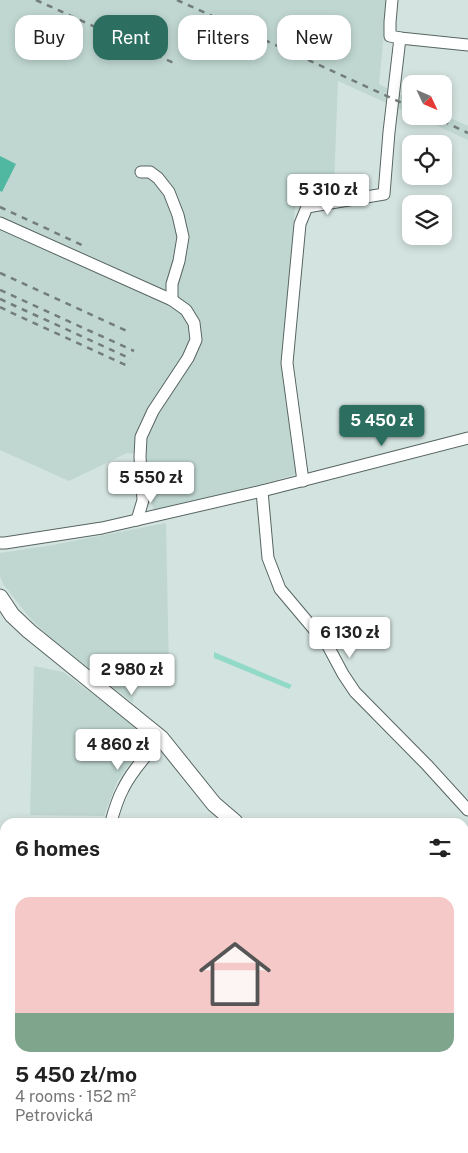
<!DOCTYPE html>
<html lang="en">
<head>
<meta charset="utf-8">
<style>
	:root { --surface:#fff; --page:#f2f2f2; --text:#222; --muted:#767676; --line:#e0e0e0; --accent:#2c6f61 }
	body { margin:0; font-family:"Public Sans",sans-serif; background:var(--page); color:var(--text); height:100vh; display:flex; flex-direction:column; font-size:19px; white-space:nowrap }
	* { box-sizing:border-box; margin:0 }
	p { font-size:16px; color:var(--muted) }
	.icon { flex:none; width:28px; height:28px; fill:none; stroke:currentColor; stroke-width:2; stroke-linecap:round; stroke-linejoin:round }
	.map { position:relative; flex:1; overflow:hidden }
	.sheet { position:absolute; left:0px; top:818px; width:469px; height:336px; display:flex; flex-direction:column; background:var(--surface); border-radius:15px 15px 0 0; box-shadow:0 2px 8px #0003 }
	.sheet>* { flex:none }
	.top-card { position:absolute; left:15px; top:15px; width:439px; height:45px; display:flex; gap:10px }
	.needle { width:32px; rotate:134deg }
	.tools { position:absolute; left:402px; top:75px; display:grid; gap:10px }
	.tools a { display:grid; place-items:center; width:50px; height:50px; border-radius:10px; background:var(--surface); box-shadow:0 2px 8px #0003; font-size:25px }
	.price { position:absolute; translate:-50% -42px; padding:0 11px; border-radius:5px; background:#fff; color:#222; font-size:16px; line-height:32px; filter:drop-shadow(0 1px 2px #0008) }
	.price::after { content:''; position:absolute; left:50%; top:30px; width:15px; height:11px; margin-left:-8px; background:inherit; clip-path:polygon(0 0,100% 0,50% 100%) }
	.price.selected { background:var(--accent); color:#fff }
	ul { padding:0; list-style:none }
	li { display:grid; align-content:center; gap:10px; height:265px; padding:0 15px }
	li+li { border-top:1px solid var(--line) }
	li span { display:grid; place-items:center; height:155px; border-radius:15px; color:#555 }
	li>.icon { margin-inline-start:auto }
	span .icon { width:90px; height:90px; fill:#fffc; stroke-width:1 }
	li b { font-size:21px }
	h2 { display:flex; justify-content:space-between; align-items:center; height:60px; padding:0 15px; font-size:21px }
	.pill { padding:0 18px; border-radius:15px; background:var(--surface); box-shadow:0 2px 8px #0003; font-size:18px; line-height:45px }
	.pill.selected { background:var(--accent); color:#fff }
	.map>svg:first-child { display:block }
	.built { fill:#c0d7d1 }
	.green { fill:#92dac8 }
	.water { fill:#50b8a1 }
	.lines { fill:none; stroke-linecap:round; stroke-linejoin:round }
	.minor-casing { stroke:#576561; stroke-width:13 }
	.major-casing { stroke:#576561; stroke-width:17 }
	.minor { stroke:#fff; stroke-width:11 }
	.major { stroke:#fff; stroke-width:15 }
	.rail { stroke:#737d7b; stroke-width:2.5; stroke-dasharray:6 6; stroke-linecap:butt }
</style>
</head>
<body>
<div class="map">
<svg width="468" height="1153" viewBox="0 0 468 1153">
	<rect width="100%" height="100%" fill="#d3e3df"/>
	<g class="built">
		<path d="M0,0H387L379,84L411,100V114L338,81L334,185L295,206L283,363L296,474L214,499L156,514L150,499L146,454L127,453L69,481L0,450Z"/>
		<path d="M444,115L468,126V140L416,116H444Z"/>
		<path d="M166,523L169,675L134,674L133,703L47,635L30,618L3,584L0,576V553L53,545Z"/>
		<path d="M34,666L63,672L139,729L141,747L117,782L104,816L30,815Z"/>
		<path d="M0,858H5V1121L0,1120Z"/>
		<rect x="220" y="1149" width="97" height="4"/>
	</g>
	<path class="green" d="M214,652L292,685L289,689L214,658Z"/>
	<path class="water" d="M0,156L16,164L2,192L0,191Z"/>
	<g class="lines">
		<g class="minor-casing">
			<g id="minor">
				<path d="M392,0L390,22V36L400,38"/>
				<path d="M141,172H150L158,178L169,192L178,215L183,237L179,261L172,284V300"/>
				<path d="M0,223L172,300L186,310L194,323L196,340L188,358L153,411L141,437L140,457L143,500L137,520"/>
				<path d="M303,481L287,363L300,224L307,207L384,194L389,132L400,38L468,45"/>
				<path d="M262,491L268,558L280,589L328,646L343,674L355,692L427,765L468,810"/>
				<path d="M0,543H5L102,528L262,491L468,438"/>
				<path d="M111,822C114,811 117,800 123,789C132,770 148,754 161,738"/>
				<path d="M464,958L468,960"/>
				<path d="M0,1088L5,1089"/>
				<path d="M0,1128L5,1129"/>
				<path d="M115,1149L136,1153"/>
				<path d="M431,1149V1153"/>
			</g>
		</g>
		<g class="major-casing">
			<g id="major">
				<path d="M0,597L12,615L29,631L161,738L214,804L235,822"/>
				<path d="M326,1153V1149"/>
			</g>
		</g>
		<use href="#minor" class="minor"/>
		<use href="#major" class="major"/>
		<g class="rail">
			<path d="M36,0L176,64"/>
			<path d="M177,0L411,107"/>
			<path d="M432,116L468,133"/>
			<path d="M0,207L84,246"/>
			<path d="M0,273L127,331"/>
			<path d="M0,290L134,351"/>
			<path d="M0,299L131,359"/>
			<path d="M0,307L10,312L128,366"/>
		</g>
	</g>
</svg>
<div class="tools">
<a><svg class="needle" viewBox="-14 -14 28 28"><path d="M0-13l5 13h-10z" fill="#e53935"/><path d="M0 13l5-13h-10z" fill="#767676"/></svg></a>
<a><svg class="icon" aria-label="locate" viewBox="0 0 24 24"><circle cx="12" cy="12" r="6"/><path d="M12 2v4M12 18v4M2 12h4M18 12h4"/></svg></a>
<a><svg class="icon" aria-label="layers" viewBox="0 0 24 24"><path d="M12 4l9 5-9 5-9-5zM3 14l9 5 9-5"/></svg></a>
</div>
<b class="price" style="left:328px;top:216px">5 310 zł</b>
<b class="price selected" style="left:382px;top:447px">5 450 zł</b>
<b class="price" style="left:151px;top:504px">5 550 zł</b>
<b class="price" style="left:350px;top:659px">6 130 zł</b>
<b class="price" style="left:132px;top:696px">2 980 zł</b>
<b class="price" style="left:118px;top:771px">4 860 zł</b>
<div class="top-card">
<a class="pill">Buy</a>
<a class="pill selected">Rent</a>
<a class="pill">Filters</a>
<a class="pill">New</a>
</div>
<section class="sheet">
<h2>6 homes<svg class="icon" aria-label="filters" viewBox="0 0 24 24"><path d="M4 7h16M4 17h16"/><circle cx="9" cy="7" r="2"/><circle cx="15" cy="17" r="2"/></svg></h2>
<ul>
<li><span style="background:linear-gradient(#f6c9c9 75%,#7fa58c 0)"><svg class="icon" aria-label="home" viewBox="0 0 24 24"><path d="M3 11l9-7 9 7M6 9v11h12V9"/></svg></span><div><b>5 450 zł/mo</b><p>4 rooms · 152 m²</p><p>Petrovická</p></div></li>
</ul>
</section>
</div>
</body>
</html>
